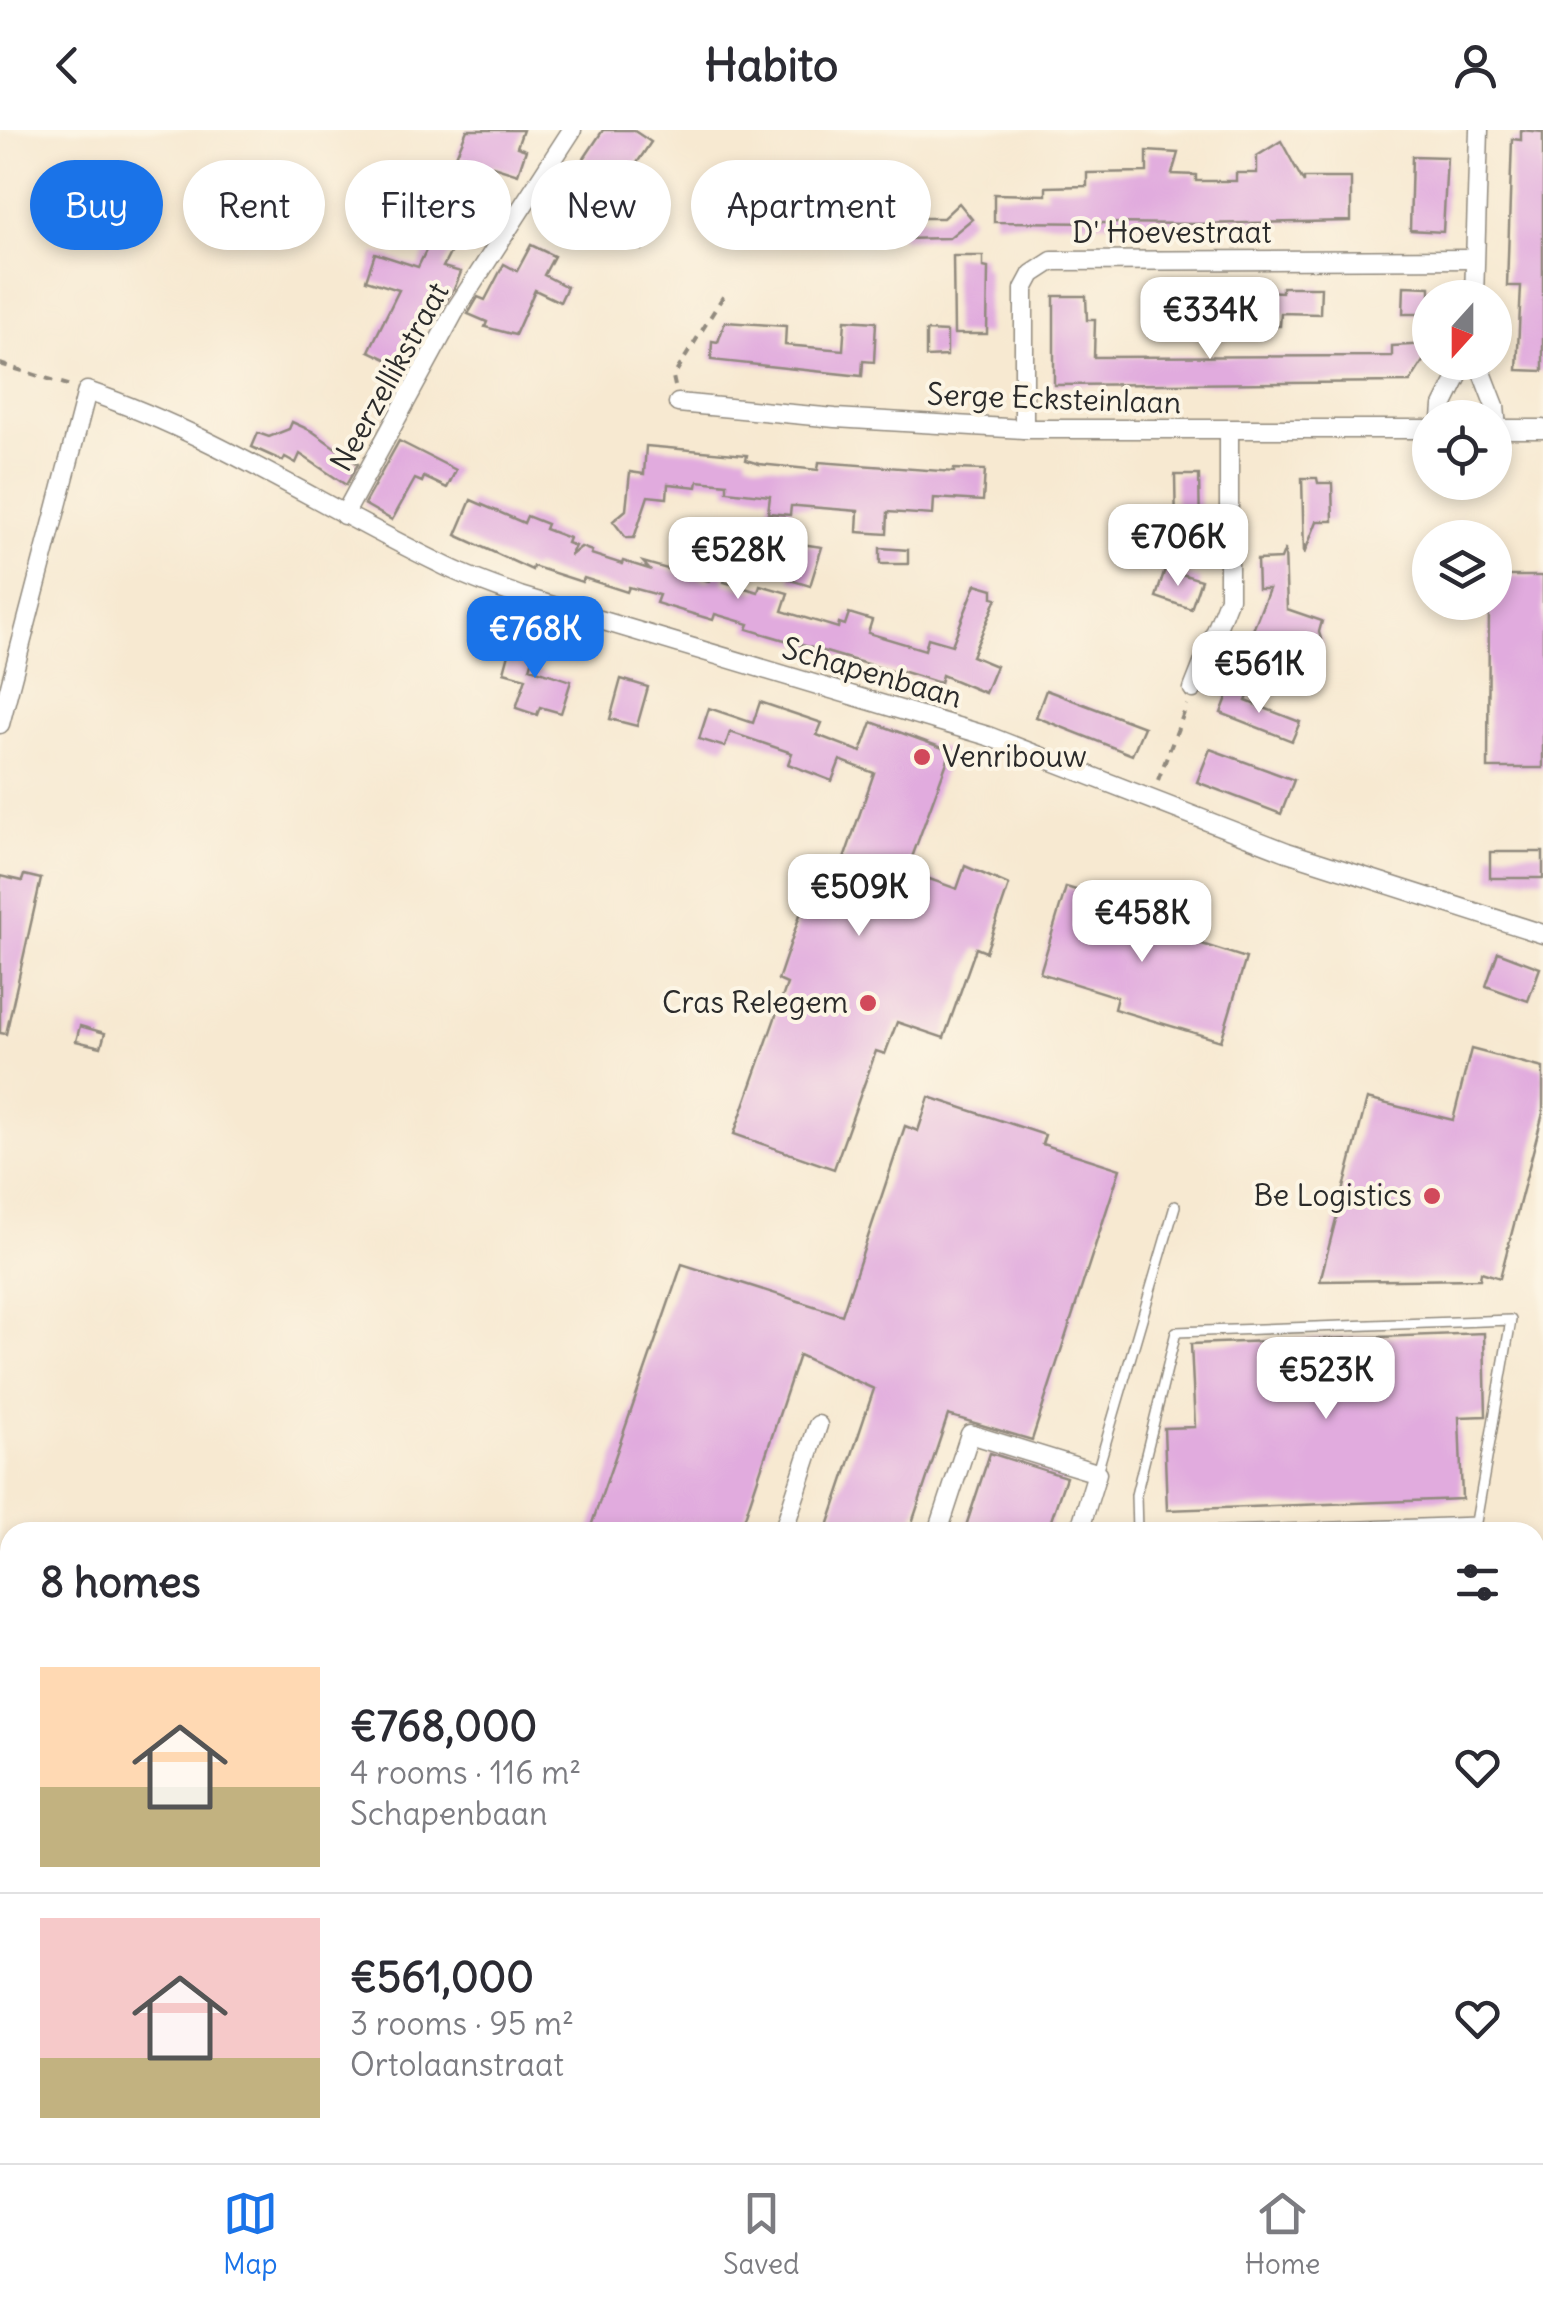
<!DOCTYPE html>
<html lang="en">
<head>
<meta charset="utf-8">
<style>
	:root { --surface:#fff; --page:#f2f2f3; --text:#2b2b33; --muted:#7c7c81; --line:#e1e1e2; --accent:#1a73e8 }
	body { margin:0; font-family:Delius,sans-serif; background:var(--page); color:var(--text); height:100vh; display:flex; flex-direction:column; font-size:38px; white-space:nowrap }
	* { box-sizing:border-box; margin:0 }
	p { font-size:32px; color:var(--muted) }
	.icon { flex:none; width:55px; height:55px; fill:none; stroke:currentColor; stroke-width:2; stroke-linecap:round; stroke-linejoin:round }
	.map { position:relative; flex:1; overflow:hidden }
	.drawer { position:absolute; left:0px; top:1392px; width:1545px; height:642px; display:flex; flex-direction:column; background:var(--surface); border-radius:30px 30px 0 0; box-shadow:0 5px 15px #0003 }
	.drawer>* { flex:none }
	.banner { position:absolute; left:30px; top:30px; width:1000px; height:90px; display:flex; gap:20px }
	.needle { width:65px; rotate:201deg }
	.fabs { position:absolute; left:1412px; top:150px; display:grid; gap:20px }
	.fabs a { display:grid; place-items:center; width:100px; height:100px; border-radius:50%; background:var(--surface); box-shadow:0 5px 15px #0003; font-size:50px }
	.price { position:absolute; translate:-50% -85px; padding:0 22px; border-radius:20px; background:#fff; color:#222; font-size:32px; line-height:65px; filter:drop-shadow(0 2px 5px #0008) }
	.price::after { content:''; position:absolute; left:50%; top:60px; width:30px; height:22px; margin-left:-15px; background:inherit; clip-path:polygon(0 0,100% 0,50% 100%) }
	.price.on { background:var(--accent); color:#fff }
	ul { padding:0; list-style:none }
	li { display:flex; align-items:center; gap:30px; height:250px; padding:0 40px }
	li+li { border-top:2px solid var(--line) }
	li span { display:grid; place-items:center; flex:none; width:280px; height:200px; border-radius:0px; color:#555 }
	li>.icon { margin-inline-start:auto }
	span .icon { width:120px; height:120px; fill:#fffc; stroke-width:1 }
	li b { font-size:42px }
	h2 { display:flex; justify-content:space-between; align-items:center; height:120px; padding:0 40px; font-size:42px }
	.pill { padding:0 35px; border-radius:45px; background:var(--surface); box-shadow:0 5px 15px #0003; font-size:35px; line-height:90px }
	.pill.on { background:var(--accent); color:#fff }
	header { display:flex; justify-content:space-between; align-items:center; height:130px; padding:0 40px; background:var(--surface); font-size:45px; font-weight:700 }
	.tabs { display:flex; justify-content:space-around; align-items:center; height:140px; border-top:2px solid var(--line); background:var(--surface); font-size:28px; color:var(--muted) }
	.tabs a { display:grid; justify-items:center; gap:5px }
	.tabs .on { color:var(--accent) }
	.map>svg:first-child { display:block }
	.green { fill:#bfd579; stroke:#758052; stroke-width:2.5 }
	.forest { fill:#97b669; stroke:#61704a; stroke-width:2.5 }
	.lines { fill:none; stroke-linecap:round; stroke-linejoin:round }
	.stream { stroke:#61a9d8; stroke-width:6 }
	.river { stroke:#61a9d8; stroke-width:35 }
	.building { fill:#e1abde }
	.service-casing { stroke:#918a7e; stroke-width:12 }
	.minor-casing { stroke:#918a7e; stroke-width:21 }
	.tertiary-casing { stroke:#918a7e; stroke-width:26 }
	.path { stroke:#918a7e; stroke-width:4; stroke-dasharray:8 8; stroke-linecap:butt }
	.service { stroke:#fff; stroke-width:9 }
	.minor { stroke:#fff; stroke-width:18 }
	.tertiary { stroke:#fff; stroke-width:22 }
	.poi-dot { fill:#d1495b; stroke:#fcf5e5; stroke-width:4 }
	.labels { text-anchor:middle; stroke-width:8; stroke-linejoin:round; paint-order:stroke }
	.street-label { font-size:30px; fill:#2b2b2b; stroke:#fcf5e5 }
	.poi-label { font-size:30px; fill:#2b2b2b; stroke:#fcf5e5; text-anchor:end }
</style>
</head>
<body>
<header><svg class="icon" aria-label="back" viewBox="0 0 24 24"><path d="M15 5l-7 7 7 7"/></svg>Habito<svg class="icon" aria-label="person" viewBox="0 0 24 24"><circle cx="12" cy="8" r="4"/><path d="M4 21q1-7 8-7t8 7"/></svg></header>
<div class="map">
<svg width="1543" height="2033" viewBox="0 0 1543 2033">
	<rect width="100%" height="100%" fill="#fcf5e5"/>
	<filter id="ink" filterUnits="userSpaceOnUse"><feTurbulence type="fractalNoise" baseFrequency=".01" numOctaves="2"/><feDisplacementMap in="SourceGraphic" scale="20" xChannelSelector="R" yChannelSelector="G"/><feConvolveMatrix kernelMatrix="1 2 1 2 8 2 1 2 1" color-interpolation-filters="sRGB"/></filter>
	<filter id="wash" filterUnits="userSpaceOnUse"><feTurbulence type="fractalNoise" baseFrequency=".0048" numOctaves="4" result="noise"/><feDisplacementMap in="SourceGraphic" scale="40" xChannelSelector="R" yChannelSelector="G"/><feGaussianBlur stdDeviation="2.25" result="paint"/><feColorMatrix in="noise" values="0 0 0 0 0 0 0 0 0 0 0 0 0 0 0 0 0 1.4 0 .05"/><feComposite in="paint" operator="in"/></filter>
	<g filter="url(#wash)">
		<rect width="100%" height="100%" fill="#f7e9d1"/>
		<g class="green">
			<path d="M10,1511V1622L0,1627V1513Z"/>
			<path d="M1543,1645V1875L1535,1872V1662Z"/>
			<path d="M10,1719V1871L0,1874V1723Z"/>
			<path d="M460,2025H679L678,2033H520Z"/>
			<path d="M1063,2025H1233L1250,2033H1060Z"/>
		</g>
		<path class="forest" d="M10,1646V1719L0,1723V1651Z"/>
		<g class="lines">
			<path class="stream" d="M1535,1832L1543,1840"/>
			<path class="river" d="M0,1706L10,1703"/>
		</g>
		<g id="blocks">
			<g class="building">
				<path d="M467,0H523L517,17L526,20L518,44L493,36L467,81L478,87L469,102L463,98L443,137L461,142L455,157L444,175L430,170L399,235L369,221L399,160L366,150L375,123L418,137L434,104L438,106L454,77L442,71L466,30L456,26Z"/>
				<path d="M603,0H633L651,12L627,48L639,56L624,77L656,99L642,120L604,88L586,112L562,95L558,100L543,90Z"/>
				<path d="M1521,0L1543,2V241L1517,240L1521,156H1507L1512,9L1521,10Z"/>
				<path d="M1281,11L1304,53V48H1351V91L1198,94L994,92V64L1046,65V57L1087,56V43L1147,42V21L1178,23L1172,44L1196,45V51H1236V43H1257V26Z"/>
				<path d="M1412,26L1447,27L1443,102L1410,100Z"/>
				<path d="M959,73L972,89L949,108L901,109L900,88H943Z"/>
				<path d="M531,115L554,126L544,145L567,157L560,172L535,160L515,205L485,197L487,192L468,184L478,167L485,170L504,134L517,141Z"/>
				<path d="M953,126H983V137L988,138L987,204H954Z"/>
				<path d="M1404,156L1430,157V184H1403Z"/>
				<path d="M1180,157L1282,162V157H1321L1320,184L1281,183L1280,196H1167L1166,175H1180Z"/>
				<path d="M1054,166H1086L1087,190H1095L1094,227L1392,226V216L1430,214V220L1410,252L1054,255Z"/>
				<path d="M845,190L876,192L874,232L863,231L862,246L711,230L712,211L718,212L725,192L786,196L785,215L843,220Z"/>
				<path d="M926,201L947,202V226L926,227Z"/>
				<path d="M292,292L312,301L358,334L346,355L300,324L296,333L285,327L283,331L252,317L258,303L269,307L289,299Z"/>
				<path d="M399,311L456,340L447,358L424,347L422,352L415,349L392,390L364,374Z"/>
				<path d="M646,316L747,325L746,330L759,334L818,340L819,332L954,342V339L985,340L983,371L934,368L933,385L888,382L887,404L857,402L858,381L797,376H791L790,385L768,383L770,366L727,361V354L698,351L697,357L668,354L667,368L648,366L634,408H626L613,391L626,380L630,342L644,344Z"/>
				<path d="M1175,345H1199L1200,401H1176Z"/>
				<path d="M1302,348H1317L1318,353H1332L1333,391H1317L1304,424Z"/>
				<path d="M471,370L524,393L527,386L547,394L545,399L569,408L567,413L575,416L570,426L581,417L592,421L591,424L622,434L623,431L649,439L643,432L709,451L712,442L726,446L724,452L758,462L760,455L788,463L782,481L838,498L839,493L845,495L849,483L872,490L868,503L925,520L928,508L952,515L976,454L993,459V467L997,468L972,526L996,536L985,563L942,545L940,553L901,541V544L747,499L749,494L715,484L713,490L656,473L659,465L629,457L627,462L584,448L582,452L533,436L532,440L456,405Z"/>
				<path d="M801,414L822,417L810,456L790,450Z"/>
				<path d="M880,418L908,420V434H880Z"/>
				<path d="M1285,419L1287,479L1322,491L1319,502L1323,516L1304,520L1253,500L1269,459H1258L1257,430L1281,429Z"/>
				<path d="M1165,439L1201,450L1191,479L1156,467Z"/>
				<path d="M1495,446H1543V638H1488L1489,472H1495Z"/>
				<path d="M513,509L537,515L530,538L571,551L561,583L540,577L537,585L516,578L526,548L504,542Z"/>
				<path d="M621,549L648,557L637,596L610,589Z"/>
				<path d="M1231,557L1249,564L1246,571L1300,592L1292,611L1221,583Z"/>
				<path d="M1046,560L1144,597L1132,625L1036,587Z"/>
				<path d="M760,572L822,593L817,605L861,622L872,592L951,621L907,741L957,759L965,736L1009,755L986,822L976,818L944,908L897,892L885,924L876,921L834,1039L734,1004L787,854L778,850L812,749L835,755L874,643L840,630L832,651L788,634L792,623L730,602L725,617L699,609L709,578L753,593Z"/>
				<path d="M1210,619L1294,650L1281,684L1197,652Z"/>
				<rect x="1490" y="722" width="53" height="26"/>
				<path d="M24,745L41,749L6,904L0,903V746L22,751Z"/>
				<path d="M1066,757L1143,780L1139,794L1246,828L1221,911L1114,879L1117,867L1040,843Z"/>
				<path d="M1498,822L1540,838L1528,871L1486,856Z"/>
				<path d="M80,896L105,903L101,917L76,911Z"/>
				<path d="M1471,919L1543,938V983L1500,1148L1481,1142L1480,1149L1320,1151L1367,969L1453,990Z"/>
				<path d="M929,967L1045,1005L1042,1014L1120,1039L1032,1310L948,1285L909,1402H826L874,1259L799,1225L740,1402H589L682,1134L842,1185L905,996L918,1001Z"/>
				<path d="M1484,1203L1486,1286L1459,1287L1462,1369L1167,1380L1164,1298L1195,1297L1191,1214Z"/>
				<path d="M990,1323L1066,1347L1047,1402H964Z"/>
			</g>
		</g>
	</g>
	<g filter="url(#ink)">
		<use href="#blocks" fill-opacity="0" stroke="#918a7e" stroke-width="2.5"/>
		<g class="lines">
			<g class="service-casing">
				<g id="service">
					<path d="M1097,1342L1175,1076"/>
					<path d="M1137,1402L1136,1365L1176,1202L1511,1190L1476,1392L1197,1402"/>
				</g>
			</g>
			<g class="minor-casing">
				<g id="minor">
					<path d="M1474,168L1479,0"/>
					<path d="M1478,232L1495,276L1497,299"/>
					<path d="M678,273L835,288L1024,299H1430"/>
					<path d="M1442,288L1443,276L1465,232"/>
					<path d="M1024,299V159L1032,144L1052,131L1474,129"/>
					<path d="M1495,299H1543"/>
					<path d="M344,385L456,179L572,0"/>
					<path d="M1193,559L1229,468V300"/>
					<path d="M0,594L87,261C214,304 321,376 441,434C466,447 493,456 520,466L988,606L1287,722L1543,804"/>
					<path d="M783,1402L818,1295"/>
					<path d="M938,1402L970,1304L1097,1343L1079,1402"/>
					<path d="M1535,1554H1543"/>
					<path d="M0,1634L10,1629"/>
					<path d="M421,2025L469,2033"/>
				</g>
			</g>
			<g class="tertiary-casing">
				<g id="tertiary">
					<path d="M1535,1592L1543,1576"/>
					<path d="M1335,2033L1338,2025"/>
				</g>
			</g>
			<g class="path">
				<path d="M0,234L68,255"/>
				<path d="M675,256L673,247L724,165"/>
				<path d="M1158,650L1187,575"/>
				<path d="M1535,1630L1543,1617"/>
				<path d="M1535,1836L1543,1832"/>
				<path d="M1535,1850L1543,1852"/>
			</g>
			<use href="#service" class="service"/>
			<use href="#minor" class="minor"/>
			<use href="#tertiary" class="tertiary"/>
		</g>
	</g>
	<g class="poi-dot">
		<circle cx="922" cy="627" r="10"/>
		<circle cx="868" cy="873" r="10"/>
		<circle cx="1432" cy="1066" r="10"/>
	</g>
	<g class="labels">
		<g class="street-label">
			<text x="1172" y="113">D' Hoevestraat</text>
			<text transform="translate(390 247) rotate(-61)" y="10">Neerzellikstraat</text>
			<text transform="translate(1054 269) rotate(2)" y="10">Serge Ecksteinlaan</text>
			<text transform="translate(872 543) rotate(16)" y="10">Schapenbaan</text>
		</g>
		<g class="poi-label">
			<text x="942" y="637" text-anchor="start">Venribouw</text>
			<text x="848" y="883">Cras Relegem</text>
			<text x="1412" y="1076">Be Logistics</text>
		</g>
	</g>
</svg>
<div class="fabs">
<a><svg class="needle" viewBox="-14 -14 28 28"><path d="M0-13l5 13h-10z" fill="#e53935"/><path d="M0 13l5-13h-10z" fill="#7c7c81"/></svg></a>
<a><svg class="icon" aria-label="locate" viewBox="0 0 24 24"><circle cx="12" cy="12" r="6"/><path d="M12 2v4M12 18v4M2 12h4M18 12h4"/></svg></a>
<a><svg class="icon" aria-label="layers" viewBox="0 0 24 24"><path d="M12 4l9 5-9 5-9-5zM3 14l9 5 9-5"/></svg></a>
</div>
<b class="price" style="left:1210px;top:232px">€334K</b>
<b class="price" style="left:1178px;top:459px">€706K</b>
<b class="price" style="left:738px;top:472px">€528K</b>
<b class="price on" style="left:535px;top:551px">€768K</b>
<b class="price" style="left:1259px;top:586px">€561K</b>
<b class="price" style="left:859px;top:809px">€509K</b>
<b class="price" style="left:1142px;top:835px">€458K</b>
<b class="price" style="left:1326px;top:1292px">€523K</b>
<div class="banner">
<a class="pill on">Buy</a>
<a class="pill">Rent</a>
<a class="pill">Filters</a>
<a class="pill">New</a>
<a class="pill">Apartment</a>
</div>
<section class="drawer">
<h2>8 homes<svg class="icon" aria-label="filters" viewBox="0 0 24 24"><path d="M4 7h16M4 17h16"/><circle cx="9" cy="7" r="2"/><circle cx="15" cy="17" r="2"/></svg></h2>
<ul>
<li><span style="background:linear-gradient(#ffd9b3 60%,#c2b280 0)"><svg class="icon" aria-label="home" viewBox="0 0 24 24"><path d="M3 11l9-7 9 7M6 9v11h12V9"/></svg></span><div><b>€768,000</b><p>4 rooms · 116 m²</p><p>Schapenbaan</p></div><svg class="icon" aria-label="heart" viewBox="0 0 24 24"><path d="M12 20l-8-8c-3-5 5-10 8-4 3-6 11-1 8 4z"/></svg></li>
<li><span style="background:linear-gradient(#f6c9c9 70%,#c2b280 0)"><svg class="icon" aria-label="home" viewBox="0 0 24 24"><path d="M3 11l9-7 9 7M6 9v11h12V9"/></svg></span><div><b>€561,000</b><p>3 rooms · 95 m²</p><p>Ortolaanstraat</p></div><svg class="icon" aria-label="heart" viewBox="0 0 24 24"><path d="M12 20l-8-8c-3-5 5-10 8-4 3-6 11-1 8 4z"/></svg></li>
</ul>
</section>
</div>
<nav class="tabs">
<a class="on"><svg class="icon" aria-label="map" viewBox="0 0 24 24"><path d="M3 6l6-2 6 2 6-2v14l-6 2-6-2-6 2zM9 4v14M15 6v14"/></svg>Map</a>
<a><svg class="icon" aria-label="saved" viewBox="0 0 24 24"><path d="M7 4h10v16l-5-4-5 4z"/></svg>Saved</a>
<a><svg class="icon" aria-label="home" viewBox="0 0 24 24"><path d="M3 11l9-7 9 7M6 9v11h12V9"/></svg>Home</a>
</nav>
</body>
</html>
